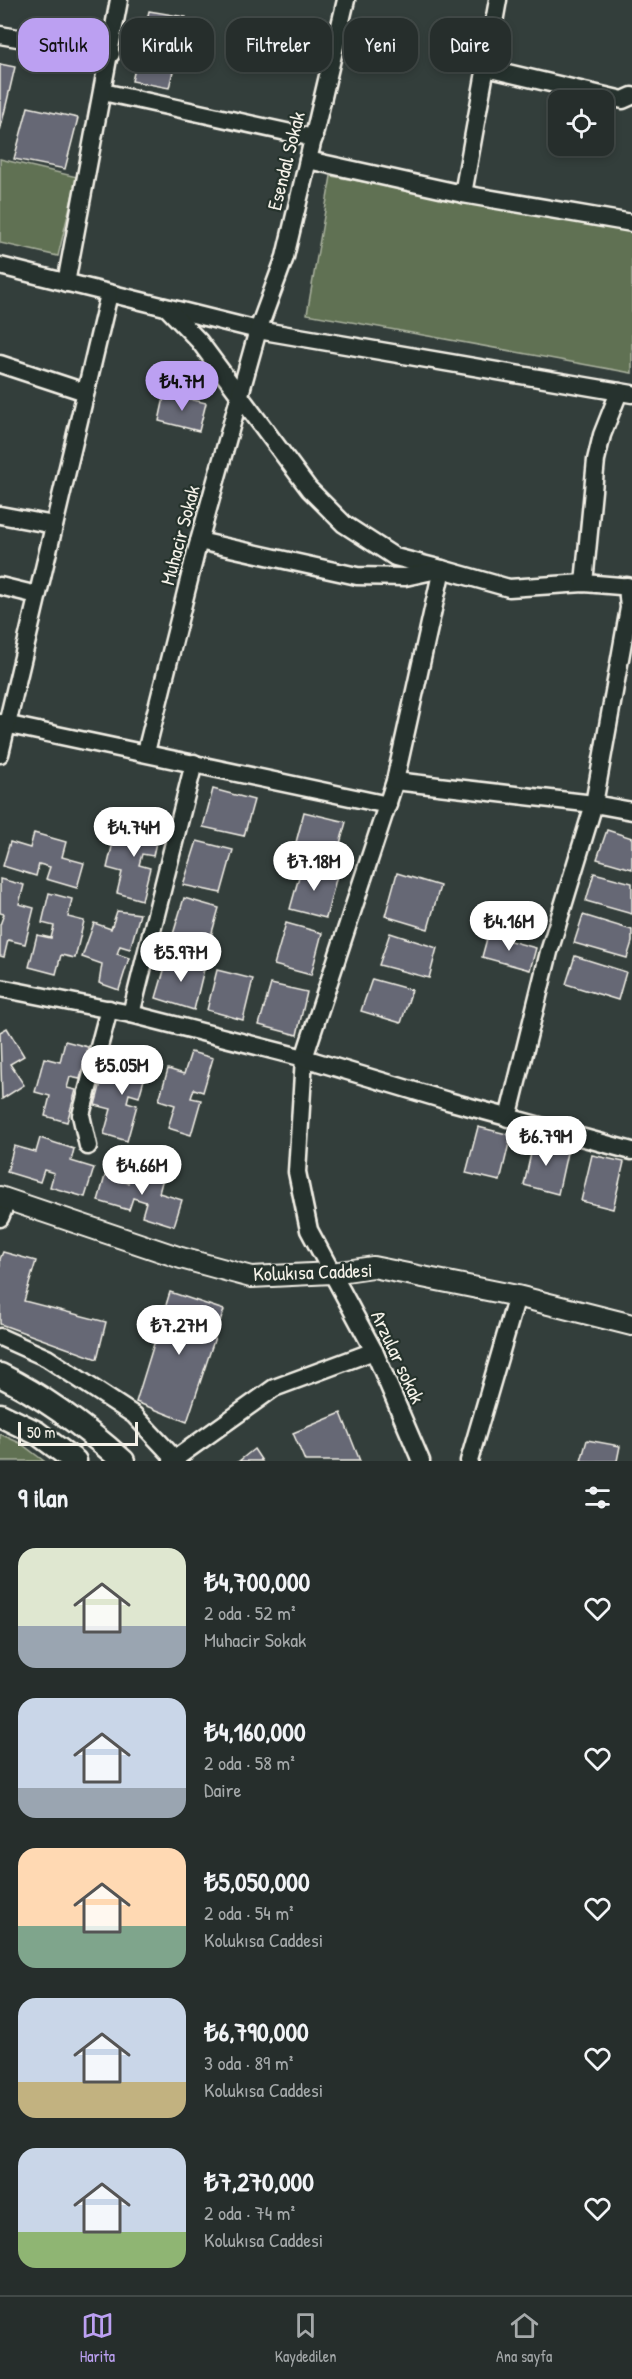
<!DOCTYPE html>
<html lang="tr">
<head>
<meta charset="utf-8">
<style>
	:root { --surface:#262e2c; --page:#2e3634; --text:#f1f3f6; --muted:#a4a8a9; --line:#424a48; --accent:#bca0f2 }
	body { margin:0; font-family:"Patrick Hand",sans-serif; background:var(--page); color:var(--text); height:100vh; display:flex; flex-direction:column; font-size:22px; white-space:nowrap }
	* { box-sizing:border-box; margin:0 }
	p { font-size:20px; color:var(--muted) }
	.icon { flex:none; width:33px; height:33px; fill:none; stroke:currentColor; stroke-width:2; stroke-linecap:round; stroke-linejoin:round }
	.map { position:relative; height:1461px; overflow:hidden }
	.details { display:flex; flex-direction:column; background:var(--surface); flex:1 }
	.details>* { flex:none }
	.guide { position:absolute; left:18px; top:18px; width:597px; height:54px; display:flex; gap:12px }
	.tools { position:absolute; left:548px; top:90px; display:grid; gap:12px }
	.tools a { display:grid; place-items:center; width:66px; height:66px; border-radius:12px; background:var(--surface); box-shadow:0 3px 9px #0003,0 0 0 2px var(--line); font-size:30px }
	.scale { position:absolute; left:18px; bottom:15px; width:120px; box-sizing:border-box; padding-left:6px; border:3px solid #f4f1e8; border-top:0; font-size:16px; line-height:21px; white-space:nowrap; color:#f4f1e8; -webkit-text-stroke:4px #26332d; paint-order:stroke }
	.price { position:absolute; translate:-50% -51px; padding:0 14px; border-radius:21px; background:#fff; color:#222; font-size:20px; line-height:39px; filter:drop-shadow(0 2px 3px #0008) }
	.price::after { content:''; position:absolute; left:50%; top:36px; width:18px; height:14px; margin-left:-9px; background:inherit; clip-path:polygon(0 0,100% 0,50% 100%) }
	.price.active { background:var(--accent); color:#111 }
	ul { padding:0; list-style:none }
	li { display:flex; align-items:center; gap:18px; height:150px; padding:0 18px }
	li span { display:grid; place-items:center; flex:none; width:168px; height:120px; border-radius:18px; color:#555 }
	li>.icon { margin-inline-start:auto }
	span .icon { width:72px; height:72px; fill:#fffc; stroke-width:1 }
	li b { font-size:26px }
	h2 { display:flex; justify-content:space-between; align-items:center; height:72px; padding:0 18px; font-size:26px }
	.tag { padding:0 21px; border-radius:18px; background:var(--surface); box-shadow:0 3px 9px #0003,0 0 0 2px var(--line); font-size:21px; line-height:54px }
	.tag.active { background:var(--accent); color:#111 }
	.dock { display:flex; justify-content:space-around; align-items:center; height:84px; border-top:2px solid var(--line); background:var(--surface); font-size:16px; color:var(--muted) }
	.dock a { display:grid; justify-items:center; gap:3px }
	.dock .active { color:var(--accent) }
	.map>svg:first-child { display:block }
	.green { fill:#607153; stroke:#aab19e; stroke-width:1.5 }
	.building { fill:#666875; stroke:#f4f1e8; stroke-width:1.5 }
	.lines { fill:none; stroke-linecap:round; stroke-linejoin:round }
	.minor-casing { stroke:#f4f1e8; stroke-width:21 }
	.tertiary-casing { stroke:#f4f1e8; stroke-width:24 }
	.secondary-casing { stroke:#f4f1e8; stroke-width:27 }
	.minor { stroke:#26332d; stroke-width:16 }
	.tertiary { stroke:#26332d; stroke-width:20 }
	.secondary { stroke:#26332d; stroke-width:22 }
	.labels { text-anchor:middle; stroke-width:4.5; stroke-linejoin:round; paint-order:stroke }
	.street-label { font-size:20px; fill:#f4f1e8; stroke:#26332d }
</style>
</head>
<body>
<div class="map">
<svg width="632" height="1461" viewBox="0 0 632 1461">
	<rect width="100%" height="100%" fill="#333e3b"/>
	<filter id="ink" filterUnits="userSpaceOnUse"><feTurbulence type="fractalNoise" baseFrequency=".0167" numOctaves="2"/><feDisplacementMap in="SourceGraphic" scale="12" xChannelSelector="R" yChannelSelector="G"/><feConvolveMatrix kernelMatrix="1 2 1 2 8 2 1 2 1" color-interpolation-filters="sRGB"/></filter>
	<g filter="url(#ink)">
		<g class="green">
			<path d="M0,159L77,177L58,256L0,243Z"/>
			<path d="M331,176L632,230V373L307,314Z"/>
			<path d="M0,1434L20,1443L44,1461H0Z"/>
		</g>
		<g class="building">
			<path d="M149,11L186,17L169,88L132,81Z"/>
			<path d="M0,64L15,67L0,131Z"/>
			<path d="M28,107L78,118L65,169L14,159Z"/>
			<path d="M165,393L206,403L199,431L159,421Z"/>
			<path d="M213,789L254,800L244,836L203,827Z"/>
			<path d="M304,812L346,822L336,858L294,850Z"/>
			<path d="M136,818L160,824L153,856L142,854L139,865L150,868L142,900L117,893L122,872L107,868L115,834L131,838Z"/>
			<path d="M607,830L632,838V869L597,859Z"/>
			<path d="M34,833L66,842L62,857L84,863L77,888L46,879L50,867L39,864L36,876L3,866L10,842L30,848Z"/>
			<path d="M197,841L233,850L221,893L183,885Z"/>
			<path d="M302,866L337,875L326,918L290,909Z"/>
			<path d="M397,873L440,886L428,929L385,916Z"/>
			<path d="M594,873L632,883V914L586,901Z"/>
			<path d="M0,879L24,885L19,904L34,908L25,944L8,940L4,957L0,956V925L4,914L0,913Z"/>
			<path d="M49,893L72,899L68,917L84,921L75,958L61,955L56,974L29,967L37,935L51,938L54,926L42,923Z"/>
			<path d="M184,898L219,908L207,950L171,941Z"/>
			<path d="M117,911L140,914L130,949L120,946L117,954L129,958L119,990L99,983L102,964L82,957L94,923L111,929Z"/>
			<path d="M583,915L632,930V942L627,958L574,943Z"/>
			<path d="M286,923L322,933L311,975L274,965Z"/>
			<path d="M390,933L437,948L429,978L379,965Z"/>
			<path d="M488,935L536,948L530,970L482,957Z"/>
			<path d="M575,956L626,972L618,1000L566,984Z"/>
			<path d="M168,957L205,965L194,1010L156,998Z"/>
			<path d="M217,970L253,979L243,1020L207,1010Z"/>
			<path d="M372,979L412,990L401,1023L361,1011Z"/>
			<path d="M271,984L307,992L297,1035L259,1025Z"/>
			<path d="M7,1028L24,1056L10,1064L24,1085L2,1099L0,1032Z"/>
			<path d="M65,1041L88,1047L80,1079L70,1077L67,1088L76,1090L67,1122L45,1116L50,1096L35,1092L44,1058L60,1062Z"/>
			<path d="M191,1052L213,1058L203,1092L194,1089L191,1098L201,1100L191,1135L168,1128L175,1105L159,1100L168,1069L184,1074Z"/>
			<path d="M125,1056L149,1062L139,1097L129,1094L127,1102L137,1105L127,1141L104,1134L111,1109L95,1105L104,1072L119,1077Z"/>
			<path d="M478,1127L511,1135L500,1181L466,1173Z"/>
			<path d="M40,1138L74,1149L71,1161L94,1168L85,1197L50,1187L54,1173L44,1170L40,1182L7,1172L14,1146L36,1152Z"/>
			<path d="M534,1140L568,1148L558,1194L524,1185Z"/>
			<path d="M592,1155L624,1162L613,1209L581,1201Z"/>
			<path d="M132,1168L163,1178L159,1193L182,1200L174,1226L142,1216L146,1202L133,1198L129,1210L98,1201L105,1176L128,1183Z"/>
			<path d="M3,1252L36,1261L24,1301L106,1322L97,1359L0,1324V1259Z"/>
			<path d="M170,1292L224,1310L187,1422L136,1402Z"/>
			<path d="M341,1413L360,1461H305L293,1433Z"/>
			<path d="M587,1440L620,1446L617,1461H581Z"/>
			<path d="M254,1449L262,1461H239Z"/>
		</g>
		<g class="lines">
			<g class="minor-casing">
				<g id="minor">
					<path d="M0,35L111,54"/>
					<path d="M486,68L623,100L632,96"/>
					<path d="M103,92L314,138"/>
					<path d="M308,160L463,194L632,223"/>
					<path d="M463,194L498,0"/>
					<path d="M0,266L258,330L632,394"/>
					<path d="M66,283L119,0"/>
					<path d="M167,308L199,341L309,489L344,524L395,557L442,569L395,781L304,1058L297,1172L309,1230L374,1351L421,1461"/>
					<path d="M0,364L85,392"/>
					<path d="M0,515L54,525"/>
					<path d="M199,541L357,576L405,577L442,569L509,588L584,583L632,587"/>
					<path d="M584,583L596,460L602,435L619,392"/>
					<path d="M0,586L37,595"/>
					<path d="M0,723L388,805"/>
					<path d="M146,752L196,552L258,330L285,257L346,0"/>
					<path d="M0,754L109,294"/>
					<path d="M395,781L594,804L632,811"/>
					<path d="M0,988L131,1014L304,1058L448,1101L632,1151"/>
					<path d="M131,1014L194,763"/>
					<path d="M508,1118L549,952L594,804L629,608L627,586"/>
					<path d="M88,1146L81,1115L109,1009"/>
					<path d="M0,1218L8,1199"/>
					<path d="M0,1337L47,1358L134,1415L177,1461"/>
					<path d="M172,1461L274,1388L374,1351"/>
					<path d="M469,1461L517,1296"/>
				</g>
			</g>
			<g class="tertiary-casing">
				<path id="tertiary" d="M0,1197L181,1258L251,1277L332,1273L373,1267L517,1296L632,1325"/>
			</g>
			<g class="secondary-casing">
				<g id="secondary">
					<path d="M0,1375C45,1397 86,1428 123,1461"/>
					<path d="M0,1415L37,1433L75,1461"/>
				</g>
			</g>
			<use href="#minor" class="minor"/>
			<use href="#tertiary" class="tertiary"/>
			<use href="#secondary" class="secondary"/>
		</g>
	</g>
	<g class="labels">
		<g class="street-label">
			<text transform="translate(286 161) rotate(-76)" y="7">Esendal Sokak</text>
			<text transform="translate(180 535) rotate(-75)" y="7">Muhacir Sokak</text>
			<text transform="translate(313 1272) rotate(-2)" y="7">Kolukısa Caddesi</text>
			<text transform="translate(398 1357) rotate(65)" y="7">Arzular sokak</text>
		</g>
	</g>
</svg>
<div class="tools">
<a><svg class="icon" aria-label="locate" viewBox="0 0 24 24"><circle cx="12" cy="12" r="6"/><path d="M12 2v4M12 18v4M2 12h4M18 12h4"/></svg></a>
</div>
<div class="scale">50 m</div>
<b class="price active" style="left:182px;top:412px">₺4.7M</b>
<b class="price" style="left:134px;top:858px">₺4.74M</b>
<b class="price" style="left:314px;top:892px">₺7.18M</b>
<b class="price" style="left:509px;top:952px">₺4.16M</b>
<b class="price" style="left:181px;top:983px">₺5.97M</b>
<b class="price" style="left:122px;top:1096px">₺5.05M</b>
<b class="price" style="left:546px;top:1167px">₺6.79M</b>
<b class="price" style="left:142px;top:1196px">₺4.66M</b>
<b class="price" style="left:179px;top:1356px">₺7.27M</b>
<div class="guide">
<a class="tag active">Satılık</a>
<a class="tag">Kiralık</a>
<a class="tag">Filtreler</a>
<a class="tag">Yeni</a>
<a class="tag">Daire</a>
</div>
</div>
<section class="details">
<h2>9 ilan<svg class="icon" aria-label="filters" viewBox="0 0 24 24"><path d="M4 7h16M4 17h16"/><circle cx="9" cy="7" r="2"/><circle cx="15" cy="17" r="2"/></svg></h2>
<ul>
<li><span style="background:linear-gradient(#dfe7d0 65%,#9aa5b1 0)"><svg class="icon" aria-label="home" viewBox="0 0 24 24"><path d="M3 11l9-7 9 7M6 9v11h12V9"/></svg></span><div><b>₺4,700,000</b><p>2 oda · 52 m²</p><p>Muhacir Sokak</p></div><svg class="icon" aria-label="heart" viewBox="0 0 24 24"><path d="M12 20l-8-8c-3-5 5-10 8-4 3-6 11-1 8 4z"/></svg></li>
<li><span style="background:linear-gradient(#c9d6e8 75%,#9aa5b1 0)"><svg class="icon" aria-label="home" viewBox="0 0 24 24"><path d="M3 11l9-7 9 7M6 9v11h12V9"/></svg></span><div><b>₺4,160,000</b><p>2 oda · 58 m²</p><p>Daire</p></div><svg class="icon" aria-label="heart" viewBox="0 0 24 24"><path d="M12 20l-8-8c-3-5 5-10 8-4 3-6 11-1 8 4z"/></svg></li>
<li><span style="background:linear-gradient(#ffd9b3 65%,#7fa58c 0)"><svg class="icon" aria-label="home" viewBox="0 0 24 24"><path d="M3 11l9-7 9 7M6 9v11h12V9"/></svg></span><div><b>₺5,050,000</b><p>2 oda · 54 m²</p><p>Kolukısa Caddesi</p></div><svg class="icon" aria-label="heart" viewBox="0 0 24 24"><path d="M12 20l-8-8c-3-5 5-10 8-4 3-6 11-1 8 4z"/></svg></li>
<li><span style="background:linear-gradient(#c9d6e8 70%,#c2b280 0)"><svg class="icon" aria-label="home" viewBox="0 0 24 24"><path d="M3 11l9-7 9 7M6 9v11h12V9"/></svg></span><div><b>₺6,790,000</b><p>3 oda · 89 m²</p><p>Kolukısa Caddesi</p></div><svg class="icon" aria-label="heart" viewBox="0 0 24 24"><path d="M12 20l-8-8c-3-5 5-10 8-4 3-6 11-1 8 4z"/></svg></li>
<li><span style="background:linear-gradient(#c9d6e8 70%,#8fb573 0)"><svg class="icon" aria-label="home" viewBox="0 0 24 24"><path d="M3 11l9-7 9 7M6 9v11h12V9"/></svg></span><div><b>₺7,270,000</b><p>2 oda · 74 m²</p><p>Kolukısa Caddesi</p></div><svg class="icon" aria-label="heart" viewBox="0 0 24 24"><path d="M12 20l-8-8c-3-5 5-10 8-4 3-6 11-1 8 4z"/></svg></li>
</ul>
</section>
<nav class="dock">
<a class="active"><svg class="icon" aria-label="map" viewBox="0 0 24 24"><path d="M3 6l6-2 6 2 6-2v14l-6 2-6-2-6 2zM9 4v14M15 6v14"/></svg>Harita</a>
<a><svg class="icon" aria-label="saved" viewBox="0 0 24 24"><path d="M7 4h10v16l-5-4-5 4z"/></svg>Kaydedilen</a>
<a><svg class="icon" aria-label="home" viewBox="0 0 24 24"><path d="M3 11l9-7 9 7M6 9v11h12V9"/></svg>Ana sayfa</a>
</nav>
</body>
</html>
